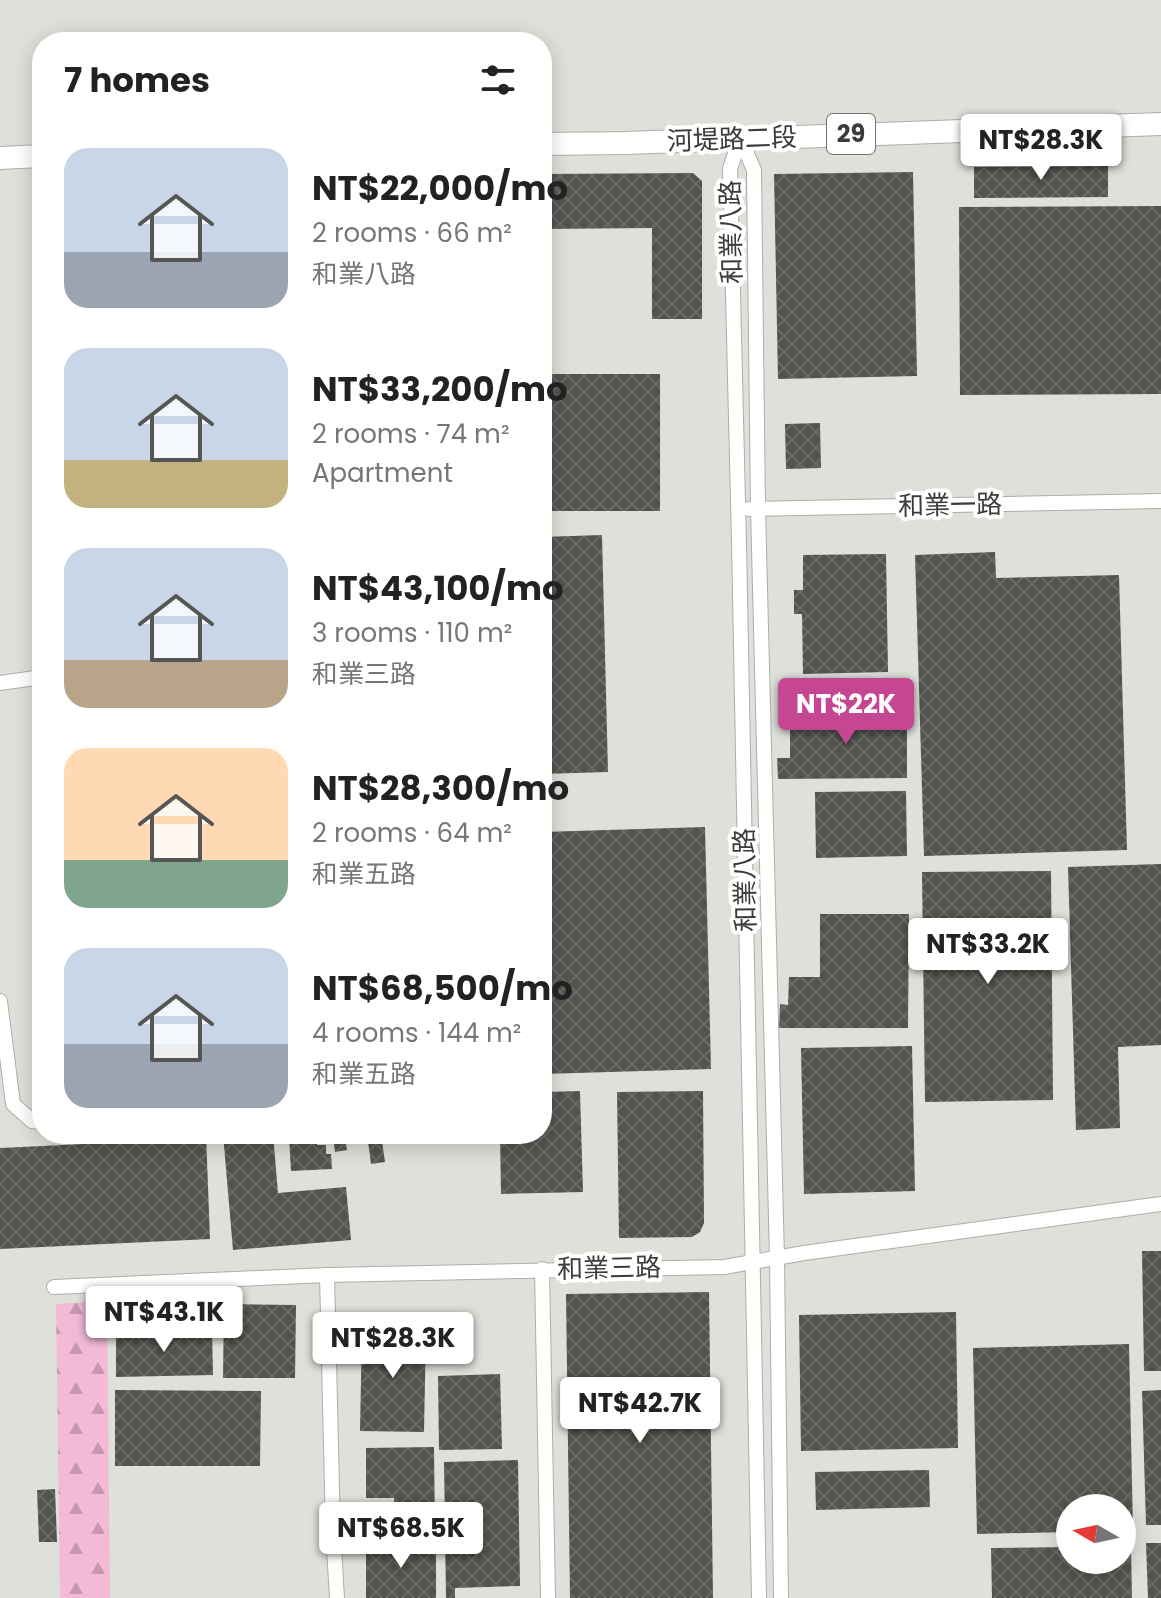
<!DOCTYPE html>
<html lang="en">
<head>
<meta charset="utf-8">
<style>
	:root { --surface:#fff; --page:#f6f6f6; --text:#222; --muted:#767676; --accent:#c54794 }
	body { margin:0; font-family:Poppins,"Noto Sans TC",sans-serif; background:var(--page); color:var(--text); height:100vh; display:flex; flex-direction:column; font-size:30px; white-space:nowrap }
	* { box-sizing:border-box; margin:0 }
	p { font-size:26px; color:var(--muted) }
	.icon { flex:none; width:44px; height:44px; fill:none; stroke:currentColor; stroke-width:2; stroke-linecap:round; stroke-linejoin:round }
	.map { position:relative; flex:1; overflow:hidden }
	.panel { position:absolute; left:32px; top:32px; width:520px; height:1112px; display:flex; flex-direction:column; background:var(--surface); border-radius:32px; box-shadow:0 4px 20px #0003 }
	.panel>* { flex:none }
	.needle { width:52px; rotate:279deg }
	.fabs { position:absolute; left:1056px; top:1494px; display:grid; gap:16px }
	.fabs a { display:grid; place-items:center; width:80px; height:80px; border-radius:50%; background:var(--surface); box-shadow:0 4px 20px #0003; font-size:40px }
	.price { position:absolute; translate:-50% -68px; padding:0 18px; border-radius:8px; background:#fff; color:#222; font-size:26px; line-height:52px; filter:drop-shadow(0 2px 4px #0008) }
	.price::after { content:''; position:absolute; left:50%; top:48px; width:24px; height:18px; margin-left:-12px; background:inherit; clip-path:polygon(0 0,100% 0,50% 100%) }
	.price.active { background:var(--accent); color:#fff }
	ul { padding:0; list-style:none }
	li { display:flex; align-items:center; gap:24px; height:200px; padding:0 32px }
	li span { display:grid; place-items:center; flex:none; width:224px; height:160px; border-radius:24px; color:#555 }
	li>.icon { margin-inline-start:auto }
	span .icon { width:96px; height:96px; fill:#fffc; stroke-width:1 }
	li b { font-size:34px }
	h2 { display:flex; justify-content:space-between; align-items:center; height:96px; padding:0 32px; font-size:34px }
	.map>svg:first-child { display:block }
	.forest { fill:url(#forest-firs) }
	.building { fill:url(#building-cross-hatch) }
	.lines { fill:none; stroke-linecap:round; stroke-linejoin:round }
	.street-casing { stroke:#acafa7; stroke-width:16 }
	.primary-casing { stroke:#acafa7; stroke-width:24 }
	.street { stroke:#fff; stroke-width:14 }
	.primary { stroke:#fff; stroke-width:22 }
	.labels { text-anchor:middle; stroke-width:8; stroke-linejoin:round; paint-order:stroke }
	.shield { fill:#fff; stroke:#757674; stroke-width:2 }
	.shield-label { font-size:24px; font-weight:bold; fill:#3a3c39 }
	.street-label { font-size:26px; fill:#3a3c39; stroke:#fff }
</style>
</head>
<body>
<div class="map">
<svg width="1161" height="1598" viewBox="0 0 1161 1598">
	<defs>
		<pattern id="forest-firs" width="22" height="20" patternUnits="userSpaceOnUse" patternTransform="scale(2)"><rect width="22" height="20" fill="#f3b9d7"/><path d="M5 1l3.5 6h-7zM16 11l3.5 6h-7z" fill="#c698af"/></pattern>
		<pattern id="building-cross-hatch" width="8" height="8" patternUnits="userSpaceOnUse" patternTransform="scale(2)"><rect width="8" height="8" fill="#52544e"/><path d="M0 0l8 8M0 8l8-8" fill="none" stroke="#696a66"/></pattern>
	</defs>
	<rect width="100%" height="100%" fill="#dee1d9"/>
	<path class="forest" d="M107,1301L110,1598H60L56,1304Z"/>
	<g class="building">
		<path d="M1108,166V197L974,198V167Z"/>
		<path d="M913,172L917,376L778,379L774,174Z"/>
		<path d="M693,173L702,181V319H652V228L542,229V174Z"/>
		<path d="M1161,206V394L960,395L959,207Z"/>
		<rect x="542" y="374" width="118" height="137"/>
		<path d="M820,423L821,468L786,469L785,424Z"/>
		<path d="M602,535L608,772L542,774V537Z"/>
		<path d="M995,552L996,578L1119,575L1127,850L924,856L915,555Z"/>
		<path d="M886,554L888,672L803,674L802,614H794V590H803V555Z"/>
		<path d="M790,713H907V778L778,779L777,758H790Z"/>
		<path d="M906,791L907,856L816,858L815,792Z"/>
		<path d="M705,827L711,1069L542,1074V832Z"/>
		<path d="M1161,864V1045L1118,1047L1120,1128L1076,1130L1068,867Z"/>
		<path d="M1051,871L1053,1100L925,1102L922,872Z"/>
		<path d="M820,914H909L908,1028H779L780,1004L788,1005L789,977H820Z"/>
		<path d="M912,1046L915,1191L804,1194L801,1048Z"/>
		<path d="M580,1091L583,1192L501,1194L500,1134H542V1092Z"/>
		<path d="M703,1091L704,1223L700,1232L692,1237L619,1238L617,1092Z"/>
		<path d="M158,1134H206L210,1239L0,1249V1148L146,1141Z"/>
		<path d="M223,1134H273L278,1193L346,1187L351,1240L233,1250Z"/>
		<path d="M333,1134H356V1136L345,1137L347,1150L335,1152Z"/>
		<path d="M367,1134H381L385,1162L371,1164Z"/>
		<path d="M317,1135V1145H326V1154H331L332,1169L291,1171L289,1137Z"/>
		<path d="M1142,1251H1161V1371H1144Z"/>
		<path d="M709,1292L713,1598H570L566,1294Z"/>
		<path d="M224,1304L296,1305L295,1378H223Z"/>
		<path d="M956,1312L958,1448L801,1451L799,1315Z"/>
		<path d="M362,1328L426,1329L424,1432L360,1431Z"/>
		<path d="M212,1331L213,1375L116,1377V1332Z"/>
		<path d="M1129,1344L1133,1530H1122V1508H1070V1532L977,1534L973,1348Z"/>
		<path d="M500,1374L502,1449L439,1450L438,1376Z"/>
		<path d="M115,1390L261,1391L260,1466H115Z"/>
		<path d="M1161,1390V1525H1146L1142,1391Z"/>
		<path d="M434,1447L435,1530L395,1531L394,1498H366V1448Z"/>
		<path d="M518,1460L520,1586L455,1588V1598H446L444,1462Z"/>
		<path d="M929,1470L930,1507L816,1510L815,1472Z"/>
		<path d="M55,1489L57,1542H39L37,1490Z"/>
		<rect x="366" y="1541" width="70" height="57"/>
		<path d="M1146,1543H1161V1598H1148Z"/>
		<path d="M1122,1546H1131L1132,1598H992L991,1548L1070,1547V1560H1122Z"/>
	</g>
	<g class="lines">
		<g class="street-casing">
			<g id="street">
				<path d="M740,138L754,170L758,509L777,1258L781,1598"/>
				<path d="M740,138L730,169L739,542L759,1598"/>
				<path d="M749,509L1161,501"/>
				<path d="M0,683L42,677"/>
				<path d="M0,1001L13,1104L32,1121L42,1122"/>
				<path d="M542,1269L548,1598"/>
				<path d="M327,1275L333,1531L337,1598"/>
				<path d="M54,1287L327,1275L724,1267L804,1253L1161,1204"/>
			</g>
		</g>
		<g class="primary-casing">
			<g id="primary">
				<path d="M542,144L626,143L1161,124"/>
				<path d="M0,158L42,156"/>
			</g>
		</g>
		<use href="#street" class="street"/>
		<use href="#primary" class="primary"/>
	</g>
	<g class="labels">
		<rect class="shield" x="827" y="114" width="48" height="40" rx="6"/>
		<g class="shield-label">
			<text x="851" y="142">29</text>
		</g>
		<g class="street-label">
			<text transform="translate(732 139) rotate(-2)" y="9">河堤路二段</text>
			<text transform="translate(731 232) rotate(-91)" y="9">和業八路</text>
			<text transform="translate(950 505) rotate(-1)" y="9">和業一路</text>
			<text transform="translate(745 880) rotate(-91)" y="9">和業八路</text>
			<text transform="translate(609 1268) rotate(-1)" y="9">和業三路</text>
		</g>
	</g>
</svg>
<div class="fabs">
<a><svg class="needle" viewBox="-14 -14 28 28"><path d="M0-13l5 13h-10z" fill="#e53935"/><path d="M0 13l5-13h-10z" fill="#767676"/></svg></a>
</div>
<b class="price" style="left:1041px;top:182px">NT$28.3K</b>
<b class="price active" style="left:846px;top:746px">NT$22K</b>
<b class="price" style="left:988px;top:986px">NT$33.2K</b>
<b class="price" style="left:164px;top:1354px">NT$43.1K</b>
<b class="price" style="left:393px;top:1380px">NT$28.3K</b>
<b class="price" style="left:640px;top:1445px">NT$42.7K</b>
<b class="price" style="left:401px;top:1570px">NT$68.5K</b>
<section class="panel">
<h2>7 homes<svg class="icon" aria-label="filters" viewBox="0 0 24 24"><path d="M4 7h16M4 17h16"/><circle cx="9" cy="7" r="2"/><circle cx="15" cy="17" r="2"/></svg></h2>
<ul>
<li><span style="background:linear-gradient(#c9d6e8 65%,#9aa5b1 0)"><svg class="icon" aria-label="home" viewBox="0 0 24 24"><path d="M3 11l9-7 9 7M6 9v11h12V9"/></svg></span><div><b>NT$22,000/mo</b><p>2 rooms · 66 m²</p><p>和業八路</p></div></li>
<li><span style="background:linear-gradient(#c9d6e8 70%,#c2b280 0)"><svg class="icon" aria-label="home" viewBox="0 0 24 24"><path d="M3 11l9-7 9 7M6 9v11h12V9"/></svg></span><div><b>NT$33,200/mo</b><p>2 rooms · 74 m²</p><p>Apartment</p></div></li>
<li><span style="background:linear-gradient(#c9d6e8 70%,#b9a48a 0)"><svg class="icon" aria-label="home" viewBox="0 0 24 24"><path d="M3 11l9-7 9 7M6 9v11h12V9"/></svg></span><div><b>NT$43,100/mo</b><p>3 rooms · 110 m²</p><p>和業三路</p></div></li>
<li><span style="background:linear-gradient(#ffd9b3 70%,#7fa58c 0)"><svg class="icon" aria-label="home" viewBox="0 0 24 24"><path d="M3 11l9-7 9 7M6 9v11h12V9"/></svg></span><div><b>NT$28,300/mo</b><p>2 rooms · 64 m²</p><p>和業五路</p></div></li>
<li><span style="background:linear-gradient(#c9d6e8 60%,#9aa5b1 0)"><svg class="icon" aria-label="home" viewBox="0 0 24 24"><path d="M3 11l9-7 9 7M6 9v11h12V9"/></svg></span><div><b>NT$68,500/mo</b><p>4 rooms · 144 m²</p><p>和業五路</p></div></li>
</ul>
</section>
</div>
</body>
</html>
